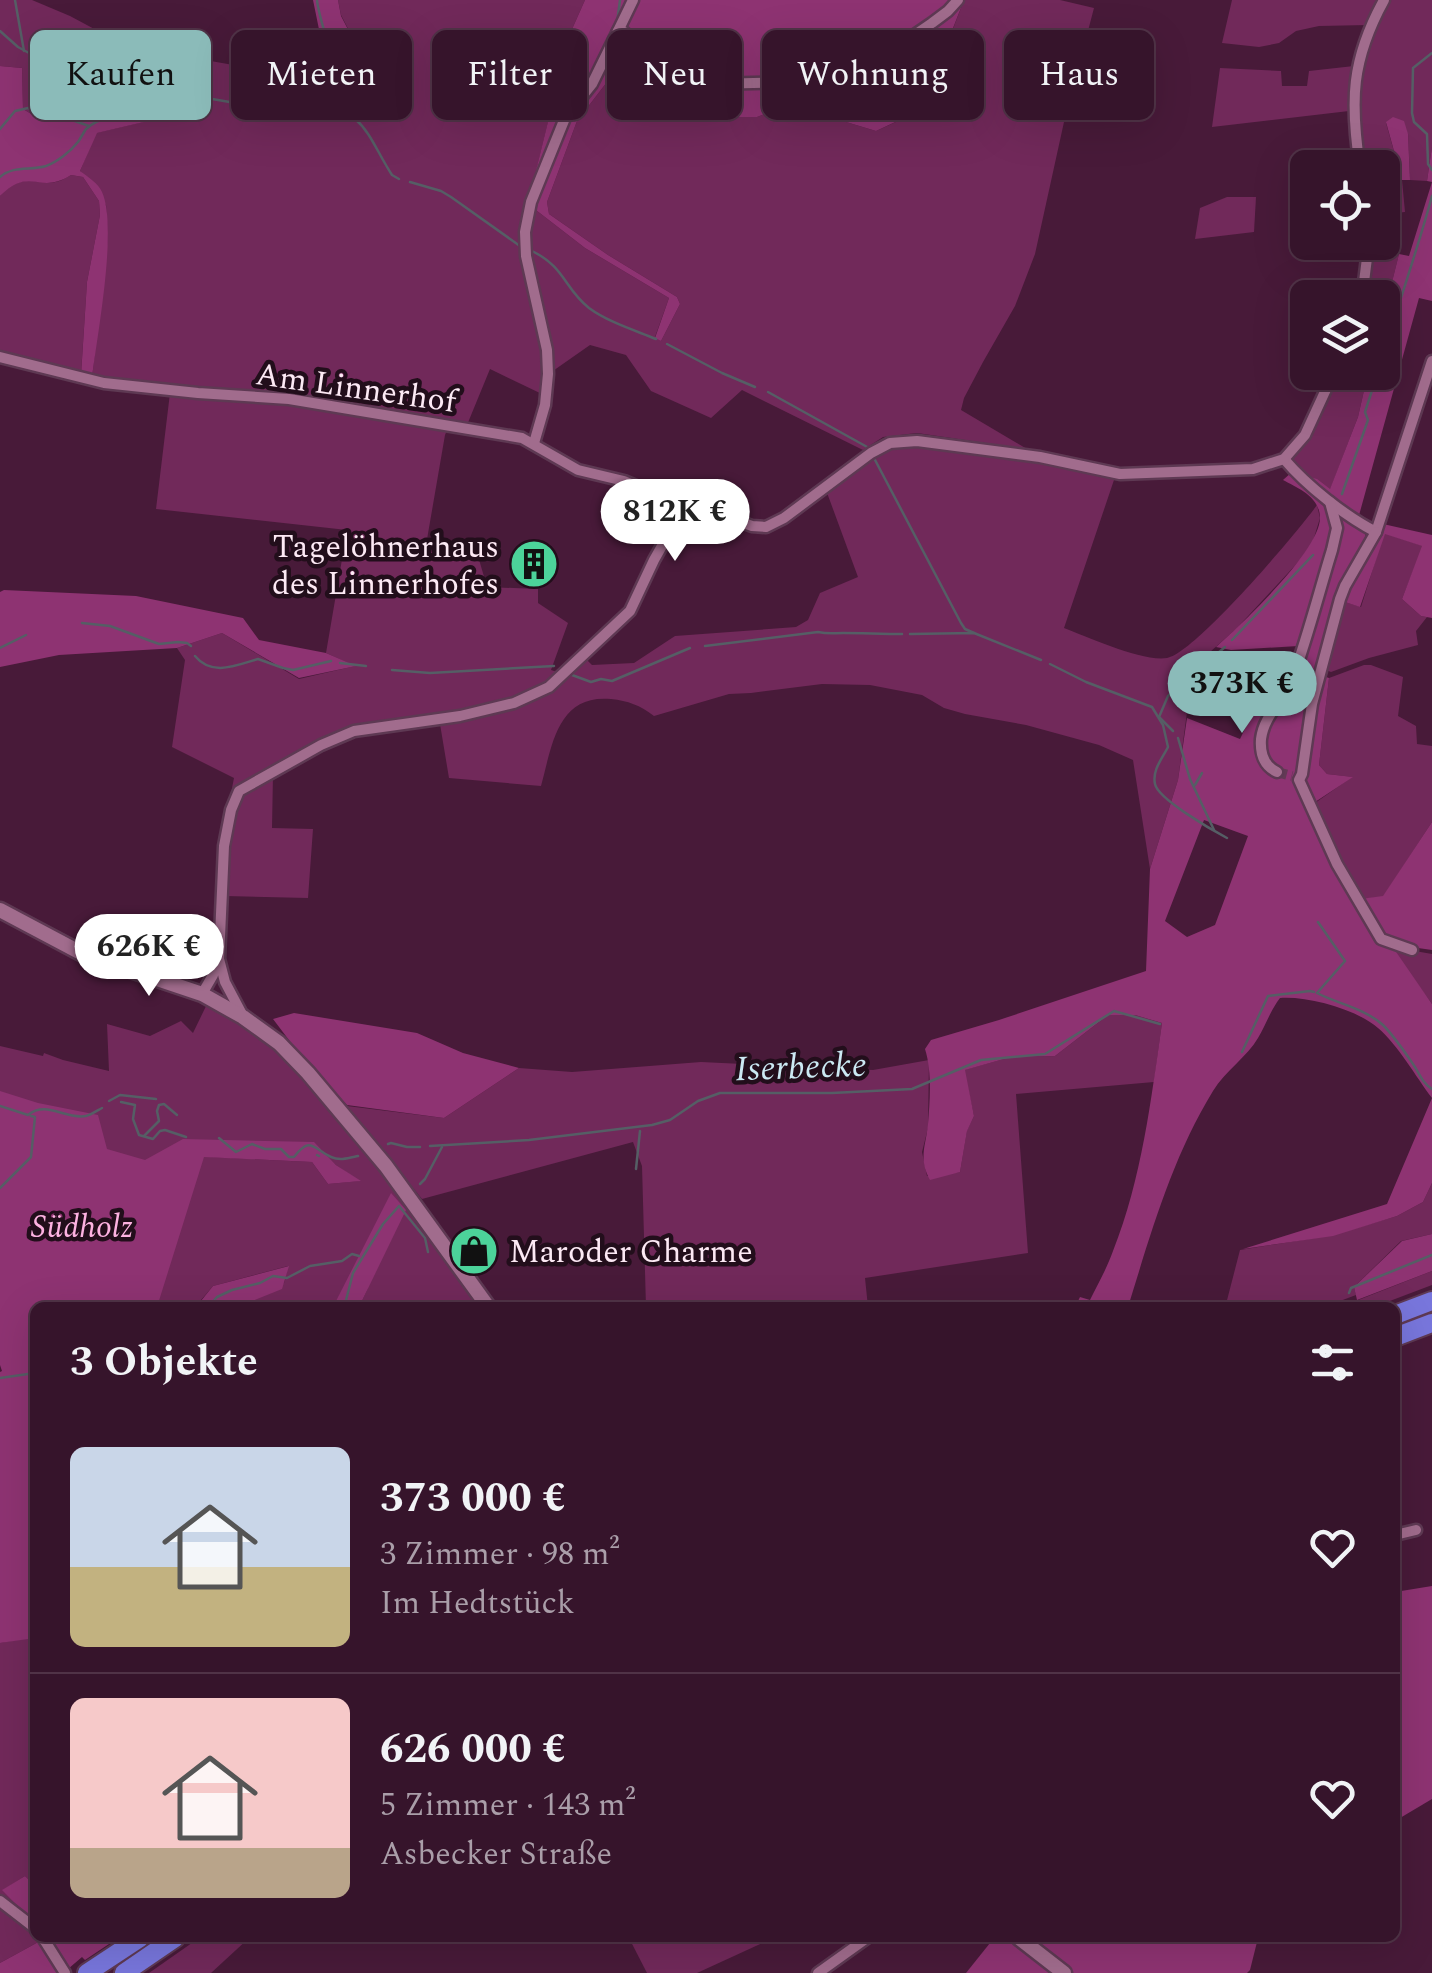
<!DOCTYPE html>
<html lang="de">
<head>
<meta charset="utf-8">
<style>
	:root { --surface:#36142b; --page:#412137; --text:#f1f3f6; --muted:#aa9ea9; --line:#503347; --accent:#8bbbb9 }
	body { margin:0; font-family:Spectral,serif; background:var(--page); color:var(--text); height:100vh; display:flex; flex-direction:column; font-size:38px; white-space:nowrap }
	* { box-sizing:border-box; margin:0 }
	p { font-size:32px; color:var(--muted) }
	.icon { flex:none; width:55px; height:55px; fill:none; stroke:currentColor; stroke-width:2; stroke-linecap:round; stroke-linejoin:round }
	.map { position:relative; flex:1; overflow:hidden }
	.panel { position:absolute; left:30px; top:1302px; width:1370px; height:640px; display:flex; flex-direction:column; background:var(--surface); border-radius:15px; box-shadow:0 10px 40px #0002,0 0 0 2px var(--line) }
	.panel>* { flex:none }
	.top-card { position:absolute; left:30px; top:30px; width:1372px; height:90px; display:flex; gap:20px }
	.controls { position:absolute; left:1290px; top:150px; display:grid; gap:20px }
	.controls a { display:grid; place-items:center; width:110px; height:110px; border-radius:15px; background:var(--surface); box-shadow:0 10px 40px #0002,0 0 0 2px var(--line); font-size:50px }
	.price { position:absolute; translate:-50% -85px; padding:0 22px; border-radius:35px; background:#fff; color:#222; font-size:32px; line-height:65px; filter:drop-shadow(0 2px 5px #0008) }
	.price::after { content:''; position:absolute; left:50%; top:60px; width:30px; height:22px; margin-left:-15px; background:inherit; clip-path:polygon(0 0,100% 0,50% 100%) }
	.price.active { background:var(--accent); color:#111 }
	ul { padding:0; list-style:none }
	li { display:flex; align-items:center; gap:30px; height:250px; padding:0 40px }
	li+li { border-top:2px solid var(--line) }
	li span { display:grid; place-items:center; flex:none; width:280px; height:200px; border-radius:15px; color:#555 }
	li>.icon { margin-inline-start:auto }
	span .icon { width:120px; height:120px; fill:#fffc; stroke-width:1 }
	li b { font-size:42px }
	h2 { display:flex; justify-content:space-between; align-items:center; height:120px; padding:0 40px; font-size:42px }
	.tag { padding:0 35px; border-radius:15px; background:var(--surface); box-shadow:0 10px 40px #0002,0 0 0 2px var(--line); font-size:35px; line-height:90px }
	.tag.active { background:var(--accent); color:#111 }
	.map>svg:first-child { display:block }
	.green { fill:#71295a; fill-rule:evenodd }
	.forest { fill:#8e3372; fill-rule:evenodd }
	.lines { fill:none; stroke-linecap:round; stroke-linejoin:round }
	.stream { stroke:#555e65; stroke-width:2.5 }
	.street-tunnel { stroke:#633955; stroke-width:10; stroke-dasharray:10 5; stroke-linecap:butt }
	.street-casing { stroke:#5e3953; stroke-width:15 }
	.secondary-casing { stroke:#5e3953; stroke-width:19 }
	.highway-casing { stroke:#5e3953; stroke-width:22 }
	.street { stroke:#a16c8d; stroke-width:10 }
	.secondary { stroke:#a16c8d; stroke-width:14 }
	.highway { stroke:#7876dc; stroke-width:18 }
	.labels { text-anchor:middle; stroke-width:9; stroke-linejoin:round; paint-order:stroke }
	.street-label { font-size:32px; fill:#fce9f4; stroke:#220e1b }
	.poi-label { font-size:32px; fill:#fce9f4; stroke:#220e1b; text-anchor:end }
	.park-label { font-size:32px; font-style:italic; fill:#fdb2e1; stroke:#220e1b }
	.water-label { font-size:35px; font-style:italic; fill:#cbe9f3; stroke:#220e1b }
</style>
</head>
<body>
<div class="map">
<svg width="1432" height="1973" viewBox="0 0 1432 1973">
	<rect width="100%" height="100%" fill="#481a39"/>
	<g class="green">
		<path d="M0,0H32L70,16L113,39L154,51L307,78L306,105L337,109L335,81L341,69L366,64L341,15L338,0H585L569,36L530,196L523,235L546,350L544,395L490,369L467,425L92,378L108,237L106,205L80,171L96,133L177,114L89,126L33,115L23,109L22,68L0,66Z"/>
		<path d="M964,0H1060L1094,8L1064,122L1035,254L1015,306L983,362L964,398L961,410L1027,449L917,433L883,437L863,450L742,390L711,418L651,391L626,355L590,345L550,373L528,247L532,207L585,248L669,298L655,337L661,341L680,304L677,297L608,255L549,214L547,202L577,121L617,69L734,117H757L784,106L803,109L876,131L922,110Z"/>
		<path d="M1232,0H1381L1368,25L1319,26L1296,31L1279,43L1259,47L1222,43Z"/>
		<path d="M1388,0H1432V147L1427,181L1410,180L1408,134L1386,123L1402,180L1405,212L1383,214L1382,168H1364C1357,126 1354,84 1368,43C1373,28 1381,14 1388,0Z"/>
		<path d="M1354,66L1349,111L1212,127L1220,68L1281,71L1282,86H1307L1309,71Z"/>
		<path d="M71,175L83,177L99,201L100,215L87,282L81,374L0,353V196C32,164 39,196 71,175Z"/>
		<path d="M1227,197H1256L1254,232L1195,239L1200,208Z"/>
		<path d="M1371,246L1399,254L1383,318L1382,298H1366Z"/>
		<path d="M1337,373H1368L1358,417L1330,490L1305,476L1293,465L1292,458Z"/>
		<path d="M170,393L289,402L448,428L445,435L425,551L478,556L487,587L538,589V603L568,623L551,670L557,672L536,690L494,706L335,735L232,788L234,778L172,747L185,660L177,648L222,633L299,679L355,666L326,653L347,530L156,509Z"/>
		<path d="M900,445L968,448L1115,477L1064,628C1088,637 1142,662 1167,658C1195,653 1297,533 1317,505L1320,518L1313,541L1301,559L1236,629L1193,667L1178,780L1150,869L1133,760L1099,745L1026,725L965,714L944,708L922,695L870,685L822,684L751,693L729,694L654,716C640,705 628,701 611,699C557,694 552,746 541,786L449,778L440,724L514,710L547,692L587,660L592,665L634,663L675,636L796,627L808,620L820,593L858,577L826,490L886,449Z"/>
		<path d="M1384,533L1423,546L1402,599L1421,616L1427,617L1416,631L1418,645L1369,658L1331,672L1326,670L1342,601L1361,607Z"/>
		<path d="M1364,665H1371L1403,677L1398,716L1416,726L1417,744L1432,746V822L1383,897L1360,899L1338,861L1315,803L1352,777L1327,774L1319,765L1329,678Z"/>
		<path d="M273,774L272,828L313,829L308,898L225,896C234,866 223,824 240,799C246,788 263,781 273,774Z"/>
		<path d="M1392,947L1432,954V1004L1393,950Z"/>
		<path d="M208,1002L281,1052L313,1085L409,1207L481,1307H359L368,1288L355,1307H230L284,1283L288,1266L213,1286L195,1307L35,1308L0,1095V1046L43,1056L44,1053L63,1060L109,1071L107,1024L150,1036L181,1021L193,1033ZM313,1142L336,1165L359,1181L328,1184L312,1162L211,1157Z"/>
		<path d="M1108,1015H1135L1162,1023L1154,1082L1016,1094L1028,1253L865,1278L868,1307H646L642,1166L633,1142L422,1199L347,1106L444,1118L519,1068L572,1072L701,1062L873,1070L929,1060L928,1128L922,1152L927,1176L960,1172L967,1130L974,1116L964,1070L1011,1057L1055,1056Z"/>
		<path d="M1432,1183V1234L1401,1241L1354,1287L1356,1295L1324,1307L1225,1308L1240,1250L1333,1235L1397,1216L1423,1202Z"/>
		<path d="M1432,1271V1285L1374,1307L1338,1308Z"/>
		<path d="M27,1638H35V1886L25,1876L3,1890L16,1904L13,1911L35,1932V1938H39L42,1940L0,1963V1643Z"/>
		<path d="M199,1938H249L211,1973H149Z"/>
		<path d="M629,1938H773L697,1973H647Z"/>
	</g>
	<g class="forest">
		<path d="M313,0H338L341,16L366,64L342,69L335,82L338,109L307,105V78H312L323,49Z"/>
		<path d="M585,0H964L921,110L876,131L803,109L784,106L757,117H734L617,69L577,121L547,202L549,214L608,255L677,297L680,304L661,341L655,338L669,298L585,248L532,207L531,191L569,36Z"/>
		<path d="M0,66L22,68L23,109L33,115L97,122L178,110V114L97,133L80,171C88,177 98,183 102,192C118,227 97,336 92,378L81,375L87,282L100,215L99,201L83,177L71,175C38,196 32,165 0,196Z"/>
		<path d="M1393,117L1404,121L1408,134L1410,180H1402L1386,122Z"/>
		<path d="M1432,147V301L1419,298L1358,519L1305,476L1317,479L1330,489L1358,417L1368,373L1382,372L1383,318L1399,254L1409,256L1432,182L1427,181Z"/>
		<path d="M1292,472L1319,492L1365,532L1366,539L1342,586L1323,676L1329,678L1319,765L1327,774L1353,777L1309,806L1334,862L1432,1004V1183L1423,1202L1397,1216L1333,1236L1243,1249L1387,1204L1432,1098C1416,1077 1398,1045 1378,1028C1356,1009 1308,996 1280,998C1270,1011 1266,1025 1258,1038C1247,1057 1225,1071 1213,1091C1172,1158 1151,1233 1128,1307H1075L1080,1297L1090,1300C1098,1284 1107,1268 1113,1251C1142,1178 1151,1100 1162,1023L1135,1015H1108L1055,1056L1011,1057L965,1070L974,1116L967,1131L960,1172L930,1180C918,1158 926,1146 928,1124C930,1100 932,1071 925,1049L931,1040L999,1020L1146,971L1150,869L1178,780L1187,718L1240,739L1264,690L1285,687L1298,646L1231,650L1216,647C1242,624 1320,550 1320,518C1320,497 1298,488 1283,480ZM1204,820L1248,836L1215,925L1187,937L1165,921Z"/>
		<path d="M1383,524L1432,535V618L1421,616L1402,599L1422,546L1385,534L1360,607L1342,601L1369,551L1375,546Z"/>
		<path d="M4,590L136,596L243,618L259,640L326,653L356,666L299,678L222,633L177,648L59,655L0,667V592Z"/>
		<path d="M1432,822V950L1411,947L1382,937L1360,899L1383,896Z"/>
		<path d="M294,1013L417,1033L463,1053L519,1068L444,1118L347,1105L301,1056L273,1019Z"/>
		<path d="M0,1091L38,1103L98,1115L107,1149L145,1160L183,1139L314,1142L336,1165L361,1181L328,1184L312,1162L204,1157L157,1307L35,1308V1638L0,1643V1372L2,1371L0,1365Z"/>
		<path d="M391,1193L406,1210L359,1307H333Z"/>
		<path d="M1432,1234V1271L1357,1300L1354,1287L1402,1241Z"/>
		<path d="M289,1266L282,1289L237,1307H196L213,1286Z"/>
		<path d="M1432,1586V1799L1395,1821V1592Z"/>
		<path d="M25,1876L35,1886V1924L2,1890Z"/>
		<path d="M47,1938H118L85,1960L82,1957L68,1969Z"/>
		<path d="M994,1938H1258L1250,1970L1247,1973H966Z"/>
		<path d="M42,1940L61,1973H0V1963Z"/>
	</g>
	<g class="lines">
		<g class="stream">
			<path d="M15,0L24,51"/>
			<path d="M317,0C318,15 331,48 329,58C325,77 309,79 312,105C365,107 368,138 392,175L399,179"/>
			<path d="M617,23L620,0"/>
			<path d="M0,31L18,47L29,53"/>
			<path d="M580,53L579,64L588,79"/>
			<path d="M1432,53L1413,68L1412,113L1414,122L1427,134L1428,164L1432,170"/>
			<path d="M39,57L63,64L109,73"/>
			<path d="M117,74L187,94"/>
			<path d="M195,96L241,104"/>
			<path d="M254,105H277"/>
			<path d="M0,129L15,111L28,108L34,112L45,110L60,119L72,120L89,126"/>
			<path d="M0,177C14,165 30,171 46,166C57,162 70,152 78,142C79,141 85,130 86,129C100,115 129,113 147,110"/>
			<path d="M410,182L441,191L451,197L520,246"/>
			<path d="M532,251C565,267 564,288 589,308C608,322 634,330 656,339"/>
			<path d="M667,344L722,373L755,387"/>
			<path d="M1382,357C1399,303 1417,251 1432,196"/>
			<path d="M768,392L869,448"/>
			<path d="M874,458L961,623L965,629L974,633"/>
			<path d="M1342,494L1368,420L1365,412L1378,372"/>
			<path d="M82,623L110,626L159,644L178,642L187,643L191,646"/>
			<path d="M910,634L974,633L1041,660"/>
			<path d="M1232,640L1313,555"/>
			<path d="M705,646L818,632C828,634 833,633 843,633C862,633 882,634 902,634"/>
			<path d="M0,648L26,635"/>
			<path d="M195,656C212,677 237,665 258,659L283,668L293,670L331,661"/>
			<path d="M340,663L366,666"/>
			<path d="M1050,664L1086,682L1152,707L1163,725L1168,747C1162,759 1152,770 1155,784C1158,799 1212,830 1227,838"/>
			<path d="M392,670L430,673L554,666"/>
			<path d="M572,675L591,682L601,679L612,681L690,648"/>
			<path d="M1173,731L1159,717L1168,696L1225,647"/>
			<path d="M1178,738L1190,779L1214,830"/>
			<path d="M1195,785L1202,773"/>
			<path d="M1318,922L1345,961L1317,993C1338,1004 1364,1008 1383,1025C1394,1036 1404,1051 1413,1064C1420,1074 1422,1083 1432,1089"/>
			<path d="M1242,1052L1268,996L1310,991L1314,992"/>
			<path d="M109,1101L120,1095L156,1099"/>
			<path d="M121,1102L135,1105L133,1119L139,1135L153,1139L160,1131L165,1130L186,1137"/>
			<path d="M0,1106L28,1115C47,1100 65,1120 86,1116C91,1115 98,1110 102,1108"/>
			<path d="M144,1136L159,1121L157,1111L159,1105L164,1104L177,1115"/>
			<path d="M219,1138L236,1152L252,1144L265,1149H281L289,1157H294C311,1135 313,1149 331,1157C340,1161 349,1158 358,1156"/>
			<path d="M388,1144L391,1143L407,1147H420"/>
			<path d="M430,1146L529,1140L652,1125L670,1120L698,1101L720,1093H832L912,1089L981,1060L1045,1054L1114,1011L1160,1024"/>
			<path d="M317,1155L319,1156"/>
			<path d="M636,1169L640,1131"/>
			<path d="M420,1184L425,1179L442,1147"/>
			<path d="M0,1188L31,1157L35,1117L31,1116"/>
			<path d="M1349,1293L1351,1288L1432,1255"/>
			<path d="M207,1308L217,1297L232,1290L260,1283L273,1276L287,1278L310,1266L342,1261L352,1254L359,1256"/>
			<path d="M344,1308L353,1273L383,1224L399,1206L425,1238L428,1252"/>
			<path d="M0,1378L35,1373"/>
		</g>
		<path class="street-tunnel" d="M1277,772L1292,776"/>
		<g class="street-casing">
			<g id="street">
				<path d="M618,31L633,0"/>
				<path d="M1360,168C1350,101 1351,60 1384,0"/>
				<path d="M1362,298L1369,242"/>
				<path d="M0,357L104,383L198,393L289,399L522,438L578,470L624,481L674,502L683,507L689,515"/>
				<path d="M534,443L545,405L548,374L547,350L526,256L525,232L531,202L565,118L592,84L618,31L624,32L648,54L667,66L712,84L830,81L884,56L932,23L948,11L958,0"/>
				<path d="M1284,459C1307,486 1345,516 1376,532L1432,361"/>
				<path d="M1376,532L1345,586L1340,599L1312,704L1302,774L1299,780L1337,864L1381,939L1412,950"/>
				<path d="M1277,772C1264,766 1260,753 1261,739C1264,714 1285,700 1293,677C1308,636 1319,592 1332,550L1337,528L1330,502"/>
				<path d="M202,994L213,975L218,960"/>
				<path d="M243,1016L225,982L219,959L224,846L231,810L239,791L321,745L354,731L460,716L514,703L549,687L630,611L654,560L671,530L689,515L696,512L711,511L752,526L766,527L784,518L871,453L890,443L917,441L1040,457L1120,474L1253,469L1284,459L1305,435L1334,372"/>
				<path d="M1395,1535L1416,1530"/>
				<path d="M0,1901L35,1928"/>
				<path d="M43,1938L65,1973"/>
				<path d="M818,1973L867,1938"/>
			</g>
		</g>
		<g class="secondary-casing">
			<g id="secondary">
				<path d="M0,910L83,954L202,994L243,1017L279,1043L308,1073L386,1166L489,1308"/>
				<path d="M1019,1938L1064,1973"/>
			</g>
		</g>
		<g class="highway-casing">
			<g id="highway">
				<path d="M1395,1315L1432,1301"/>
				<path d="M1395,1337L1432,1323"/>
				<path d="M87,1973L140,1938"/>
				<path d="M124,1973L175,1938"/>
			</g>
		</g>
		<use href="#street" class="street"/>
		<use href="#secondary" class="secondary"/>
		<use href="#highway" class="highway"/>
	</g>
	<defs>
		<g id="building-disc" transform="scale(2.5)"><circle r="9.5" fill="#4cd39a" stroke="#220e1b"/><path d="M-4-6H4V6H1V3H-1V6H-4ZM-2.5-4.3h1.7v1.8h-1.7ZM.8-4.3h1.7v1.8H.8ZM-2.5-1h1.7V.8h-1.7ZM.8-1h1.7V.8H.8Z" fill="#111"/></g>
		<g id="shop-disc" transform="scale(2.5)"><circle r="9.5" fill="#4cd39a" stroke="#220e1b"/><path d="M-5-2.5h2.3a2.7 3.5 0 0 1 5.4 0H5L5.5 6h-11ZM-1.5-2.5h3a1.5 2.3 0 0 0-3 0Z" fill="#111"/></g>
	</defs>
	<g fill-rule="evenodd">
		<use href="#building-disc" x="534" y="564"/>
		<use href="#shop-disc" x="474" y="1251"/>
	</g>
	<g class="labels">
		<g class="street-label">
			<text transform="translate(356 387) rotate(8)" y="11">Am Linnerhof</text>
		</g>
		<g class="poi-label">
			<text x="499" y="557">Tagelöhnerhaus<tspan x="499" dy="37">des Linnerhofes</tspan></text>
			<text x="509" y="1262" text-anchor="start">Maroder Charme</text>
		</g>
		<g class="park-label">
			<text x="82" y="1237">Südholz</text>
		</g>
		<g class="water-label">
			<text transform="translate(801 1066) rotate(-2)" y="12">Iserbecke</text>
		</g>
	</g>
</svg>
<div class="controls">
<a><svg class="icon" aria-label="locate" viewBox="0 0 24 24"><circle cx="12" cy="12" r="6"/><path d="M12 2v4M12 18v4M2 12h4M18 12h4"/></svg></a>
<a><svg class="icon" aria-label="layers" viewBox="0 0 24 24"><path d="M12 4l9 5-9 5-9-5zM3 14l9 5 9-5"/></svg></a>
</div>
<b class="price" style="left:675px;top:564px">812K €</b>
<b class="price active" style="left:1242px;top:736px">373K €</b>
<b class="price" style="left:149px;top:999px">626K €</b>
<div class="top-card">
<a class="tag active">Kaufen</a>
<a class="tag">Mieten</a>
<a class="tag">Filter</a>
<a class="tag">Neu</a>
<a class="tag">Wohnung</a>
<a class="tag">Haus</a>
</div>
<section class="panel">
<h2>3 Objekte<svg class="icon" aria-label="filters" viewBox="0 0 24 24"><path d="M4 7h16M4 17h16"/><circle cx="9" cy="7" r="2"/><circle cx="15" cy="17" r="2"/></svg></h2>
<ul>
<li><span style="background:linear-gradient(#c9d6e8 60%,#c2b280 0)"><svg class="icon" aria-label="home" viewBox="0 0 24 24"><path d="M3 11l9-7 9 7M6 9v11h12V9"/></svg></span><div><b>373 000 €</b><p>3 Zimmer · 98 m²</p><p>Im Hedtstück</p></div><svg class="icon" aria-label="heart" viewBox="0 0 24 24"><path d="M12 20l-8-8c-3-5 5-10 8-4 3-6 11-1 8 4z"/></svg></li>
<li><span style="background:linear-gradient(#f6c9c9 75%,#b9a48a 0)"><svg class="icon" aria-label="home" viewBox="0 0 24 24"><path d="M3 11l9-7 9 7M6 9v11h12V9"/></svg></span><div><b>626 000 €</b><p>5 Zimmer · 143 m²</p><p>Asbecker Straße</p></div><svg class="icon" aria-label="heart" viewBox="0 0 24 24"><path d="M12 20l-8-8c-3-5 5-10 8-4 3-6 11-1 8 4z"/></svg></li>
</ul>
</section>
</div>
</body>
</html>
